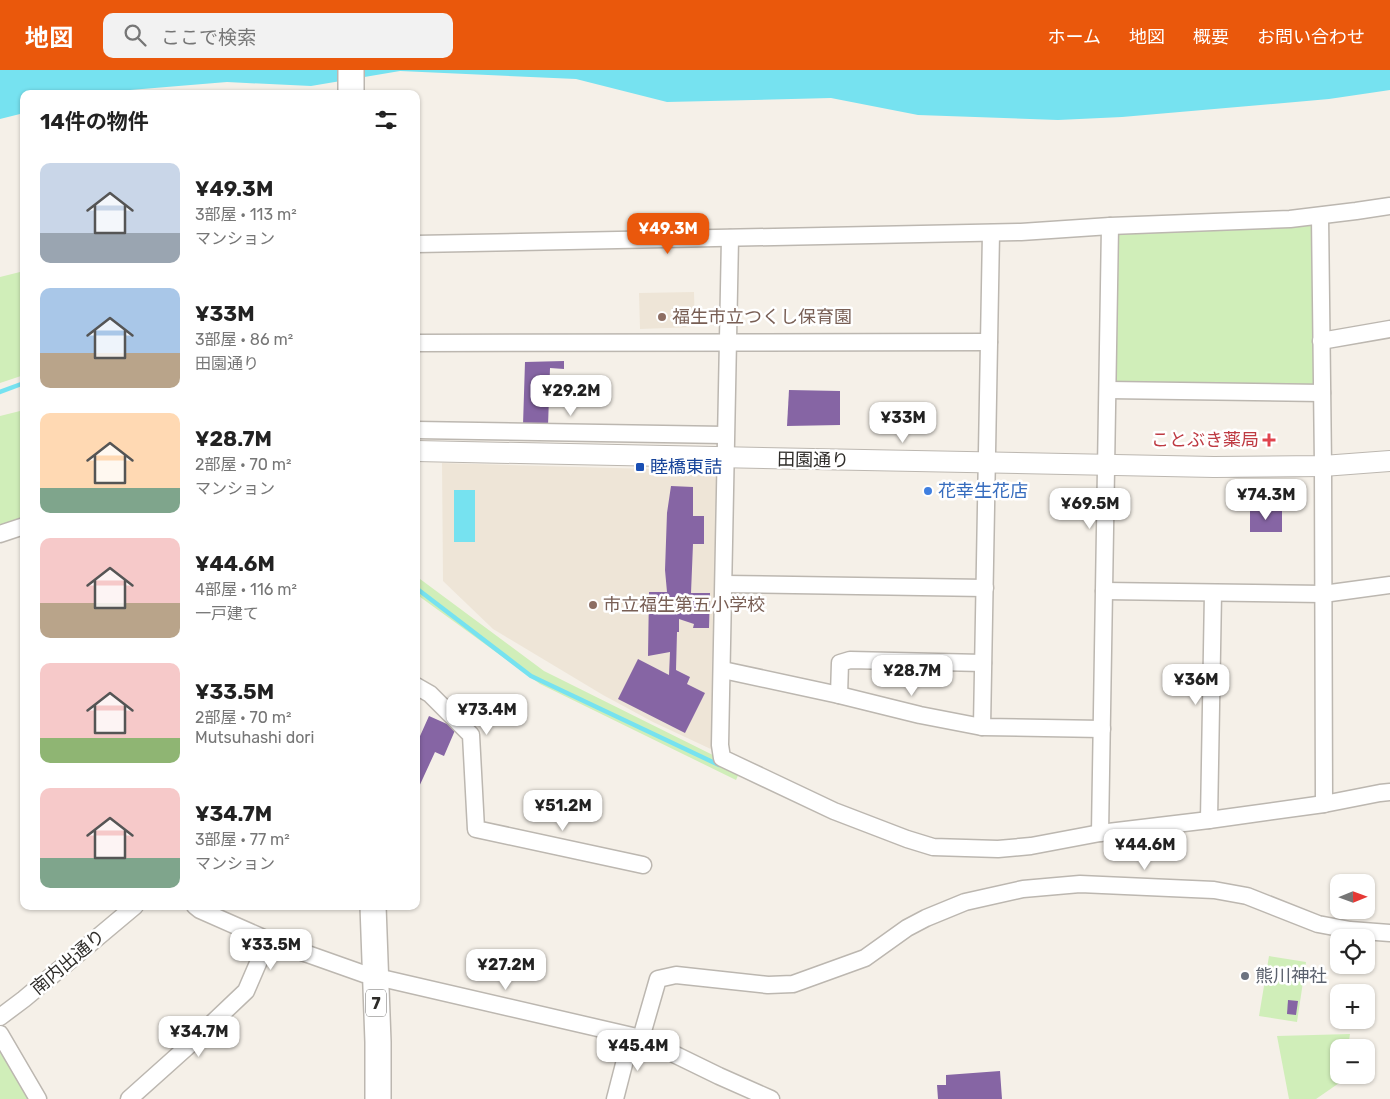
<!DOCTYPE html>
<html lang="ja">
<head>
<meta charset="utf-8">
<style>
	:root { --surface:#fff; --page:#f2f2f2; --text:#222; --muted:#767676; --accent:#ea580c }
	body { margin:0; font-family:Rubik,"Noto Sans JP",sans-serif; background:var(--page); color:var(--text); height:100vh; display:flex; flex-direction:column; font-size:19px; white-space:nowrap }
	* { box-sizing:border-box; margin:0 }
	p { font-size:16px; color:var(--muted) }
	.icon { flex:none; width:28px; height:28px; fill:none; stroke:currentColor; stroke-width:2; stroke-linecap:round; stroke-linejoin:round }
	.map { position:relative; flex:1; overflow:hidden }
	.details { position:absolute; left:20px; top:20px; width:400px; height:820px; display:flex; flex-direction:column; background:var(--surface); border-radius:10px; box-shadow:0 1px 4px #0004 }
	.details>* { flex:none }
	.needle { width:32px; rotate:89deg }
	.fabs { position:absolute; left:1330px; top:804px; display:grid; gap:10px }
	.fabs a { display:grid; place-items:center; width:45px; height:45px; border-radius:10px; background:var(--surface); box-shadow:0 1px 4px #0004; font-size:25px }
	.price { position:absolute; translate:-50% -42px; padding:0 11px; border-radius:10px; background:#fff; color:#222; font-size:16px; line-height:32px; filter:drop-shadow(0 1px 2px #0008) }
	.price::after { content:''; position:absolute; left:50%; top:30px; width:15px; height:11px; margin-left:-8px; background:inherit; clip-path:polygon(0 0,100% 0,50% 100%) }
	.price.selected { background:var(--accent); color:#fff }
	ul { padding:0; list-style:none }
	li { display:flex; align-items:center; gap:15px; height:125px; padding:0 20px }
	li span { display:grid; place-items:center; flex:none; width:140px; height:100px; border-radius:10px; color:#555 }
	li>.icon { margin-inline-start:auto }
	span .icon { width:60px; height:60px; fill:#fffc; stroke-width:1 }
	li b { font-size:21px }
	h2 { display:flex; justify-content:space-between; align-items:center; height:60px; padding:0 20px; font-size:21px }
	header { display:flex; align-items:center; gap:30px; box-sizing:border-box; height:70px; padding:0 25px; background:var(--accent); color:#fff }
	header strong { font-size:24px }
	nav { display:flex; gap:28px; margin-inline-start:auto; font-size:18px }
	.search { width:350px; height:45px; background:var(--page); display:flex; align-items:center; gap:12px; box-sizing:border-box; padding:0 18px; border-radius:10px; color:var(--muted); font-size:19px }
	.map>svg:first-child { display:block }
	.built { fill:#eee5d7 }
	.green { fill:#d0eeb9 }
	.water { fill:#76e2f0 }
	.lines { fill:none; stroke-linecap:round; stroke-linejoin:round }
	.stream { stroke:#76e2f0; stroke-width:4.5 }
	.building { fill:#8665a4 }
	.minor-casing { stroke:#bcb7b0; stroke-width:19 }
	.tertiary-casing { stroke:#bcb7b0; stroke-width:22 }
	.primary-casing { stroke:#bcb7b0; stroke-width:28 }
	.minor { stroke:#fff; stroke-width:16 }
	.tertiary { stroke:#fff; stroke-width:20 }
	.primary { stroke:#fff; stroke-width:25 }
	.education-dot { fill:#8d6e63; stroke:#fff; stroke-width:2 }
	.health-dot { fill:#e0444e; stroke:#fff; stroke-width:2 }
	.transit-dot { fill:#1a4fb4; stroke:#fff; stroke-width:2 }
	.shop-dot { fill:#3f7fe0; stroke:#fff; stroke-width:2 }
	.worship-dot { fill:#6b7280; stroke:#fff; stroke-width:2 }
	.labels { text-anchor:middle; stroke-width:5; stroke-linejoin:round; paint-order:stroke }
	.shield { fill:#fff; stroke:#6d6b69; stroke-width:1 }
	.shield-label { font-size:16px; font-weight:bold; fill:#2e2c29 }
	.education-label { font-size:18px; fill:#785e54; stroke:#fff; text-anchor:start }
	.health-label { font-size:18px; fill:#be3a42; stroke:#fff; text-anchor:end }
	.street-label { font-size:18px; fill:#2e2c29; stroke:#fff }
	.transit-label { font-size:18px; fill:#164399; stroke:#fff; text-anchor:start }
	.shop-label { font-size:18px; fill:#366cbe; stroke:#fff; text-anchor:start }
	.worship-label { font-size:18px; fill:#5b616d; stroke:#fff; text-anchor:start }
</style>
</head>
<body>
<header>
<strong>地図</strong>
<div class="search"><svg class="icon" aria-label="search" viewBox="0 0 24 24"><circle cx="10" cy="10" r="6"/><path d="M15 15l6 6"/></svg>ここで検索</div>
<nav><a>ホーム</a><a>地図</a><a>概要</a><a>お問い合わせ</a></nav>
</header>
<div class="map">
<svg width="1390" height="1029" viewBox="0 0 1390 1029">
	<rect width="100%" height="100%" fill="#f5f0e8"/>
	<g class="built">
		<path d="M694,222L695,257L640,259L639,223Z"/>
		<path d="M442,393L720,401L715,681L653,652L603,625L493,559L443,511Z"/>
	</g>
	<g class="green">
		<path d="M1314,149L1318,317L1110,313L1112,160Z"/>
		<path d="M24,201V305L0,313V207Z"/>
		<path d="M24,340V450L0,457V346Z"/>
		<path d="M416,506L544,601L741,699L736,710L540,614L416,524Z"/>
		<path d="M1269,886L1306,892L1297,952L1259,946Z"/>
		<path d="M1350,964L1348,977L1339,978V1005H1343L1342,1011L1316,1029H1289L1277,966Z"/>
		<path d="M0,973L33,1029H0Z"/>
	</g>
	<g class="water">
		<path d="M0,0H1390V20L1329,29L1122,47L1058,50L918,45L831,28L667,32L576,9L400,1L311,16L227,12L118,21L106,24H24V43L0,49Z"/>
		<rect x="454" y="420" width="21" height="52"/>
	</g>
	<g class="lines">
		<g class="stream">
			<path d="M0,322L24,313"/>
			<path d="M416,518L531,606L719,695"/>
		</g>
	</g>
	<g class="building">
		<path d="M564,291V299L550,298L548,356L523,355L525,292Z"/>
		<path d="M789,320L840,321V355L787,356Z"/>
		<path d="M671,416L693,417V446H704V474H693L691,523H710L709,558H693L694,554L679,549V562H677L676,600L690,607L687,614L705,623L685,663L618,629L638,589L669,605L670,582L648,586L649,522H667L665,500L667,443Z"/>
		<path d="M1282,440V462H1250V441Z"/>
		<path d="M429,646L456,658L444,686L435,682L418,719H416V675Z"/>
		<path d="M1288,930L1298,931L1296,945L1287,944Z"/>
		<path d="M1000,1001L1002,1029H938L937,1015H946V1005Z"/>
	</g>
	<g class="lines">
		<g class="minor-casing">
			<g id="minor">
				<path d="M1320,146L1323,396L1324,734"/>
				<path d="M730,168L720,675L722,688L834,741L907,769L933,777L998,779L1031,776L1100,763L1209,750L1324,734L1380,723L1390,722"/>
				<path d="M416,174L1021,162L1110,156L1290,149L1356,141L1390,136"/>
				<path d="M1321,271L1390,259"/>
				<path d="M416,273L989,272"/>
				<path d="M1108,320L1322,323"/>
				<path d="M416,360L725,365"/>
				<path d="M0,464L24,456"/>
				<path d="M724,514L985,518"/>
				<path d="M1104,521L1323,524L1390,515"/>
				<path d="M723,600L839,625L920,645L982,657L1102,659"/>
				<path d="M416,616L430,624L471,665L476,759L643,795"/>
				<path d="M839,625L840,593L850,590L983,593"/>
				<path d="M982,657L991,163"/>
				<path d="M1209,750L1213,523"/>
				<path d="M1100,763L1110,156"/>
				<path d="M195,836L200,840L268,870L364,904L641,968L719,1006L771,1029"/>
				<path d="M0,947L24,929L135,836"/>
				<path d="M0,964L38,1029"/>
				<path d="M641,968L658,909L676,905L768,915L793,914L865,888L907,858L926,848L965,832L1023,819L1080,814L1214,820L1247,826L1318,854L1350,860L1390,863"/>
				<path d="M129,1029L186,978L246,921L268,870"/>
				<path d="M615,1029L631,967"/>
			</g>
		</g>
		<g class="tertiary-casing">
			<path id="tertiary" d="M416,381L1214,397L1323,396L1390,391"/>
		</g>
		<g class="primary-casing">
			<g id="primary">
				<path d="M351,0V24"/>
				<path d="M373,836L378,972V1029"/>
			</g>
		</g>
		<use href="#minor" class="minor"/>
		<use href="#tertiary" class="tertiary"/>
		<use href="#primary" class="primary"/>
	</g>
	<g class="education-dot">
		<circle cx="662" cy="247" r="5"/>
		<circle cx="593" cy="535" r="5"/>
	</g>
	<path class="health-dot" d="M1266.5 362.5h5v5h5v5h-5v5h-5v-5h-5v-5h5z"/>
	<rect class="transit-dot" x="635" y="392" width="10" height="10" rx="2.5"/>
	<circle class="shop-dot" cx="928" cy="421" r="5"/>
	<circle class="worship-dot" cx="1245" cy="906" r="5"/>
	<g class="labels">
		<rect class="shield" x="366" y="919.5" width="20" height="27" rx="4"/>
		<g class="shield-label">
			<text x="376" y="939">7</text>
		</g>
		<g class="education-label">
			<text x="672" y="253">福生市立つくし保育園</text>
			<text x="603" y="541">市立福生第五小学校</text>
		</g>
		<g class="health-label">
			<text x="1259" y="376">ことぶき薬局</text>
		</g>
		<g class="street-label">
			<text transform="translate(813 390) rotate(1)" y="6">田園通り</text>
			<text transform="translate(68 892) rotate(-40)" y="6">南内出通り</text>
		</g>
		<g class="transit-label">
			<text x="650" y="403">睦橋東詰</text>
		</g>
		<g class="shop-label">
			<text x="938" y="427">花幸生花店</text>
		</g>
		<g class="worship-label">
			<text x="1255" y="912">熊川神社</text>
		</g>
	</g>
</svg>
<div class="fabs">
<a><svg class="needle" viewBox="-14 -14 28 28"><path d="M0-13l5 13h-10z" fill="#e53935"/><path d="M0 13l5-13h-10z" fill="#767676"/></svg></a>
<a><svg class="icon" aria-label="locate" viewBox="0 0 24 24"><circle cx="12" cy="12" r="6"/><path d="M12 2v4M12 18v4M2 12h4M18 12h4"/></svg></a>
<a>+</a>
<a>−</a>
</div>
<b class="price selected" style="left:668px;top:185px">¥49.3M</b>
<b class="price" style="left:571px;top:347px">¥29.2M</b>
<b class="price" style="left:903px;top:374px">¥33M</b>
<b class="price" style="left:1266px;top:451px">¥74.3M</b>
<b class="price" style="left:1090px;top:460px">¥69.5M</b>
<b class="price" style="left:912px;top:627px">¥28.7M</b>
<b class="price" style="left:1196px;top:636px">¥36M</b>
<b class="price" style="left:487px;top:666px">¥73.4M</b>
<b class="price" style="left:563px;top:762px">¥51.2M</b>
<b class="price" style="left:1145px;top:801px">¥44.6M</b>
<b class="price" style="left:271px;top:901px">¥33.5M</b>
<b class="price" style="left:506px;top:921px">¥27.2M</b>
<b class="price" style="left:199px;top:988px">¥34.7M</b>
<b class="price" style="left:638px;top:1002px">¥45.4M</b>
<section class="details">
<h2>14件の物件<svg class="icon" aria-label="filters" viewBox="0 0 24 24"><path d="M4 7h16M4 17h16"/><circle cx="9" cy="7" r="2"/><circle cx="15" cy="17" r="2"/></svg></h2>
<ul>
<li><span style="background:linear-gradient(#c9d6e8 70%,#9aa5b1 0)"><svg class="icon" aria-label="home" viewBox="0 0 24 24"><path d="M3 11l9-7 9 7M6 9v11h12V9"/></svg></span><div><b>¥49.3M</b><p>3部屋 · 113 m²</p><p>マンション</p></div></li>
<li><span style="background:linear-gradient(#a9c7e8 65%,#b9a48a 0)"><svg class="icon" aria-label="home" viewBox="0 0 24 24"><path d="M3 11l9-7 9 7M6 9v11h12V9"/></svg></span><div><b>¥33M</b><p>3部屋 · 86 m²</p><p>田園通り</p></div></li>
<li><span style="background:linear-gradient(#ffd9b3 75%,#7fa58c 0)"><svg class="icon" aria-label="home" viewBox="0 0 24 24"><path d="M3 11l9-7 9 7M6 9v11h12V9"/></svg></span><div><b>¥28.7M</b><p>2部屋 · 70 m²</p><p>マンション</p></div></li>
<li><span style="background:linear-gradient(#f6c9c9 65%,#b9a48a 0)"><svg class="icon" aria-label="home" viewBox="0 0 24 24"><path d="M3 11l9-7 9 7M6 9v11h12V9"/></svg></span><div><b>¥44.6M</b><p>4部屋 · 116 m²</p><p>一戸建て</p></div></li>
<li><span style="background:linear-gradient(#f6c9c9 75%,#8fb573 0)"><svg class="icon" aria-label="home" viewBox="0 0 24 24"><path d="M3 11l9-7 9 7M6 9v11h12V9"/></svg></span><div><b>¥33.5M</b><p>2部屋 · 70 m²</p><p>Mutsuhashi dori</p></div></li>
<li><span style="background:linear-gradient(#f6c9c9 70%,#7fa58c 0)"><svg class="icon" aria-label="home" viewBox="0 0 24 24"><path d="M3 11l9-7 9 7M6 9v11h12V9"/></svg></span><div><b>¥34.7M</b><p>3部屋 · 77 m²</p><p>マンション</p></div></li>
</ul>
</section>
</div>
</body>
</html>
